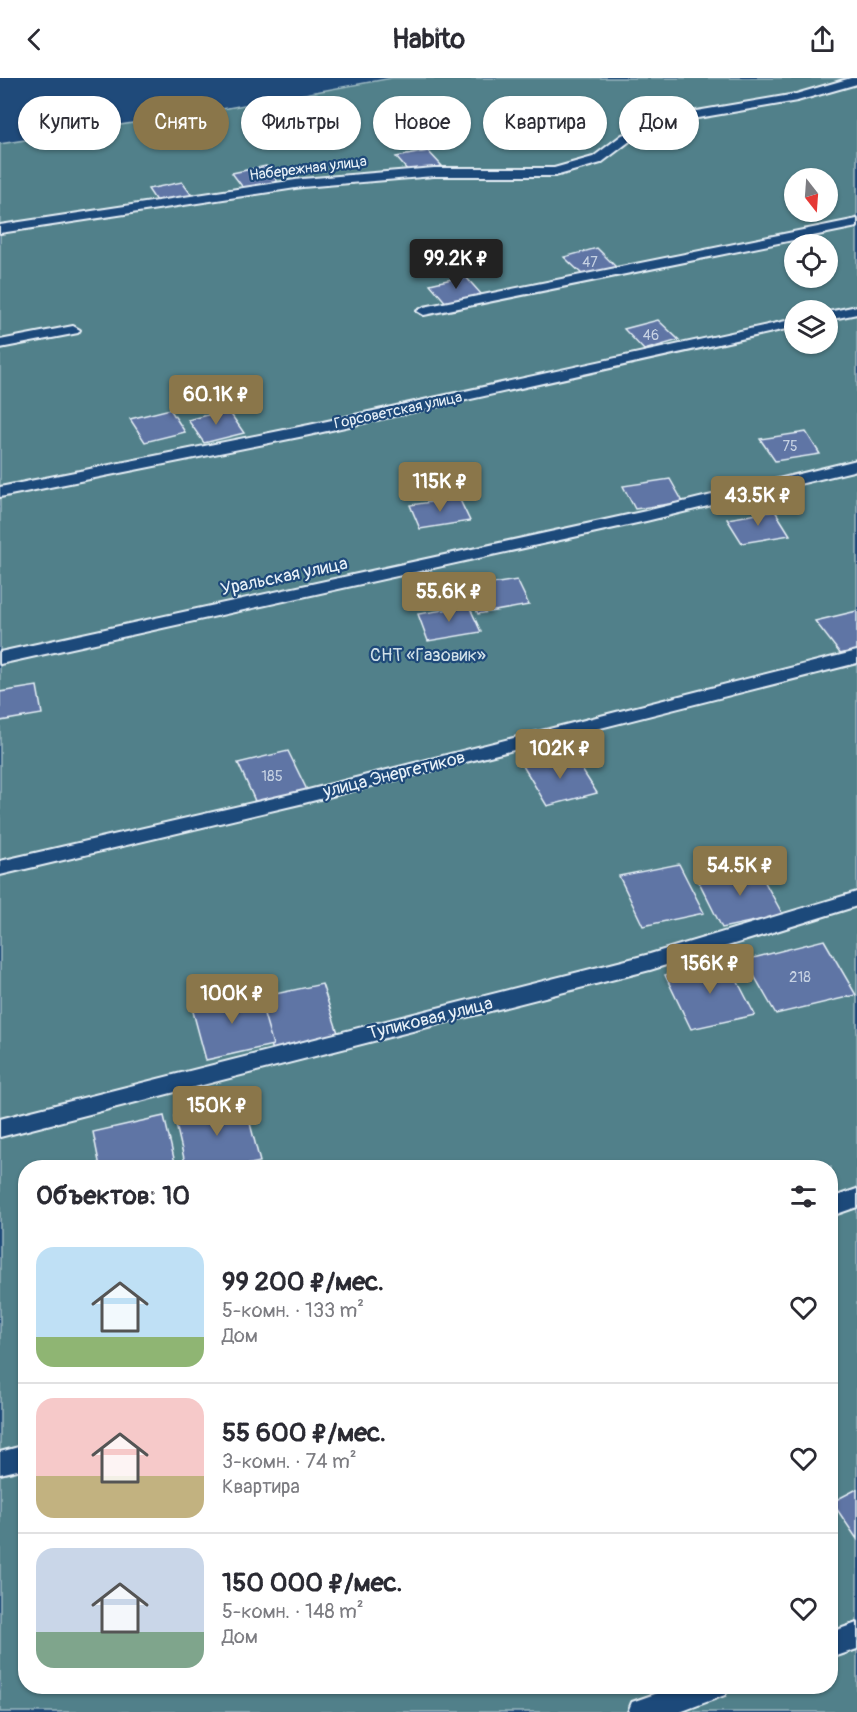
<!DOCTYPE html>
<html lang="ru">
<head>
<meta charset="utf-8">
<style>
	:root { --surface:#fff; --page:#f2f2f3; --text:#2b2b33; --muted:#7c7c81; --line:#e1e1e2; --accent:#8a764a }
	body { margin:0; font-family:Pangolin,sans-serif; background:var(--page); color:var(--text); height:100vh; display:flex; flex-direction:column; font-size:22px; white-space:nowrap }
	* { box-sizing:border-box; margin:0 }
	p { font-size:20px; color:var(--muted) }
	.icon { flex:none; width:33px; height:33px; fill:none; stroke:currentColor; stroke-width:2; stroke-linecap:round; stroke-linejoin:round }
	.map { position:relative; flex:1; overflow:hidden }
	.sheet { position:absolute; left:18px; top:1082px; width:820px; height:534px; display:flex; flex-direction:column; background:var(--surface); border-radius:24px; box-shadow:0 2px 4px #0004 }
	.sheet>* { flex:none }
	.banner { position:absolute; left:18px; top:18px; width:822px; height:54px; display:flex; gap:12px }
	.needle { width:39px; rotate:163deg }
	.buttons { position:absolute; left:784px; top:90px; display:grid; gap:12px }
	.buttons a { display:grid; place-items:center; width:54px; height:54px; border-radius:50%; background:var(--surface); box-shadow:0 2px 4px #0004; font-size:30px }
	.price { position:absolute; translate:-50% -51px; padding:0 14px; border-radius:6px; background:var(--accent); color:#fff; font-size:20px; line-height:39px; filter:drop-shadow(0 2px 3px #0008) }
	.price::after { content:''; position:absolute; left:50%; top:36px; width:18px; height:14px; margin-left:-9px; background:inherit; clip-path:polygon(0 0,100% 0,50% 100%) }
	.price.on { background:#222; color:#fff }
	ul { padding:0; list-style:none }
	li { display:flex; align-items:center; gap:18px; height:150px; padding:0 18px }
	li+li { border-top:2px solid var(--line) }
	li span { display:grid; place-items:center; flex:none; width:168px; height:120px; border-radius:18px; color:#555 }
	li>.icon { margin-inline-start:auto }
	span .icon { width:72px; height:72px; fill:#fffc; stroke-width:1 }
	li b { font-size:26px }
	h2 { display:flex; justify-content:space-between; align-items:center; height:72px; padding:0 18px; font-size:26px }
	.chip { padding:0 21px; border-radius:27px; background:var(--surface); box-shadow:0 2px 4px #0004; font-size:21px; line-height:54px }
	.chip.on { background:var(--accent); color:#fff }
	header { display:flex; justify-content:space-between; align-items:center; height:78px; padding:0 18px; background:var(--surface); font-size:27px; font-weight:700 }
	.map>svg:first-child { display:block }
	.green { fill:#51808a; stroke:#9cb8c1; stroke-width:1.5; fill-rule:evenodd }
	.building { fill:#5f75a5; stroke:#e8f1f8; stroke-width:1.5 }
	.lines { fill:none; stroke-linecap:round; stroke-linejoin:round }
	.service-casing { stroke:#e8f1f8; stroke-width:4 }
	.service { fill:#1f4a7a; fill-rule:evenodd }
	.labels { text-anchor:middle; stroke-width:4.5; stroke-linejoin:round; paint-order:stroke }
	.far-number-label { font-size:14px; fill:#c6d2e3 }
	.far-street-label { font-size:15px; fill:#e8f1f8; stroke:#1f4a7a }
	.number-label { font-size:15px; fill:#c6d2e3 }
	.street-label { font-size:18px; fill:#e8f1f8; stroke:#1f4a7a }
	.park-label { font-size:18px; fill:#d1e0e8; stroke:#1f4a7a }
</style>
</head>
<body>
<header><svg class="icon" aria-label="back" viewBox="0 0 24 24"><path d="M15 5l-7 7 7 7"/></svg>Habito<svg class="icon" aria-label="share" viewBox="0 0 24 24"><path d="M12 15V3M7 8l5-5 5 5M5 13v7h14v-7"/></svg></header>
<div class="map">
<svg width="857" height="1634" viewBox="0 0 857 1634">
	<rect width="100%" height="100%" fill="#1f4a7a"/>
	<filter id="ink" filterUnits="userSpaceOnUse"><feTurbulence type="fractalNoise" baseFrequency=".0167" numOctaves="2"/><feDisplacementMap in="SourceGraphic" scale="12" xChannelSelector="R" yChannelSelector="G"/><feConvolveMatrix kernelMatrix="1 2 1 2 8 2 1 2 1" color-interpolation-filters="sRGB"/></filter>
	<g filter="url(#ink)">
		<path class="green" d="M392,0H857V1634H0V66L228,30ZM795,100H828V134H795ZM795,166H828V200H795ZM795,232H828V266H795ZM26,1089H831V1608H26Z"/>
		<g class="building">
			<path d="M428,73L442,88L409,94L396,79Z"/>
			<path d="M266,88L278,104L244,111L232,95Z"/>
			<path d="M182,104L193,119L158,126L148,111Z"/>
			<path d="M597,170L616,189L583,197L564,179Z"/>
			<path d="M465,198L482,217L447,226L430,206Z"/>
			<path d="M658,242L679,262L644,272L624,251Z"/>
			<path d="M170,331L185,354L145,364L130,341Z"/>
			<path d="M228,332L244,355L204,365L188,342Z"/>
			<path d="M806,354L820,376L775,383L760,361Z"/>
			<path d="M670,401L683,424L635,431L623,408Z"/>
			<path d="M459,420L470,443L420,451L410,427Z"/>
			<path d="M775,433L790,457L742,465L727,441Z"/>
			<path d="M517,502L529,527L478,536L467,510Z"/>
			<path d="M469,528L481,554L428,563L418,536Z"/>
			<path d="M857,533V574L842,578L815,543Z"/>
			<path d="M37,608L42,636L0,643V614Z"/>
			<path d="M288,673L307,712L256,725L238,685Z"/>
			<path d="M572,676L597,715L547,728L523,688Z"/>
			<path d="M679,786L704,835L643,848L619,798Z"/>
			<path d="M756,788L783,837L722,850L697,800Z"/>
			<path d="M824,862L856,917L776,936L745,882Z"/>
			<path d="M727,883L755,937L691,951L665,897Z"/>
			<path d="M322,906L340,961L273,976L256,920Z"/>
			<path d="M257,912L273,967L206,982L191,926Z"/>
			<path d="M244,1022L260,1084L236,1089H186L174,1038Z"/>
			<path d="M164,1038L176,1089H100L93,1054Z"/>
			<path d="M857,1411V1461L832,1424Z"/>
		</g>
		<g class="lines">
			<g class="service-casing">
				<g id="service">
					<path d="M851,0H857V6L797,23L686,42L630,63L601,85L555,98H434L302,109L0,155V147L302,101L434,90H554L593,79L622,57L679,36L796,16Z"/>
					<path d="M857,141V149L424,237L417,233L424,229Z"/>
					<path d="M857,228V236L828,242V234Z"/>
					<path d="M795,241V249L309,357L0,419V409L309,347Z"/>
					<path d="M73,248L80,252L78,255L0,270V262Z"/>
					<path d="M857,382V392L646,443L0,586V574L646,433Z"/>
					<path d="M857,573V585L304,725L0,797V783L304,713Z"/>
					<path d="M857,814V828L650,892L0,1059V1041L650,876Z"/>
					<path d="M857,1111V1129L831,1138V1120Z"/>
					<path d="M26,1367V1390L0,1396V1374Z"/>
					<path d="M857,1545V1571L831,1580V1554Z"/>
					<path d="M678,1608H729L725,1617L680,1634H628L632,1624Z"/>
				</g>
			</g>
			<use href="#service" class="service"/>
		</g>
	</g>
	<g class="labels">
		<g class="far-number-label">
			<text x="590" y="189">47</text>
			<text x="651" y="262">46</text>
			<text x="790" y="373">75</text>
		</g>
		<g class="far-street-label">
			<text transform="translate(308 90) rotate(-7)" y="5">Набережная улица</text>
			<text transform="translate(398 332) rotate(-12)" y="5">Горсоветская улица</text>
		</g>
		<g class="number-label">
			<text x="272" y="703">185</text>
			<text x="800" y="904">218</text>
		</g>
		<g class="street-label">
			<text transform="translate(284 498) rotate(-12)" y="6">Уральская улица</text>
			<text transform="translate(394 696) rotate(-14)" y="6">улица Энергетиков</text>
			<text transform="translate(430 940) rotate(-14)" y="6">Тупиковая улица</text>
		</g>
		<g class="park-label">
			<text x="428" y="583">СНТ «Газовик»</text>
		</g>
	</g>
</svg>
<div class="buttons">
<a><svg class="needle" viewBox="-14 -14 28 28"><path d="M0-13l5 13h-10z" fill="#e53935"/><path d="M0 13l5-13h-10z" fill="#7c7c81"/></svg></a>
<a><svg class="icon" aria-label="locate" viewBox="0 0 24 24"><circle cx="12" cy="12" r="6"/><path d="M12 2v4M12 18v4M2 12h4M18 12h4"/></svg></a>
<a><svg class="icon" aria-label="layers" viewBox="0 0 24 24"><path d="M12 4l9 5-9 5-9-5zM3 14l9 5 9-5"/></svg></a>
</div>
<b class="price on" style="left:456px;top:212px">99.2K ₽</b>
<b class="price" style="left:216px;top:348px">60.1K ₽</b>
<b class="price" style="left:440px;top:435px">115K ₽</b>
<b class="price" style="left:758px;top:449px">43.5K ₽</b>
<b class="price" style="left:449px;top:545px">55.6K ₽</b>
<b class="price" style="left:560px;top:702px">102K ₽</b>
<b class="price" style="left:740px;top:819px">54.5K ₽</b>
<b class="price" style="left:710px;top:917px">156K ₽</b>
<b class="price" style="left:232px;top:947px">100K ₽</b>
<b class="price" style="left:217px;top:1059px">150K ₽</b>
<div class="banner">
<a class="chip">Купить</a>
<a class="chip on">Снять</a>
<a class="chip">Фильтры</a>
<a class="chip">Новое</a>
<a class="chip">Квартира</a>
<a class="chip">Дом</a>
</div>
<section class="sheet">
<h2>Объектов: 10<svg class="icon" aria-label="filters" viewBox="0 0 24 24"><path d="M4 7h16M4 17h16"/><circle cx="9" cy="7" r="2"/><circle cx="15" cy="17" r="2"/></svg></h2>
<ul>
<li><span style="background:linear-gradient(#bfe0f5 75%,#8fb573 0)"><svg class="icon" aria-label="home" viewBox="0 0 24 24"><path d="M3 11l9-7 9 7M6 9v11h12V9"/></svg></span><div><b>99 200 ₽/мес.</b><p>5-комн. · 133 m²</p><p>Дом</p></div><svg class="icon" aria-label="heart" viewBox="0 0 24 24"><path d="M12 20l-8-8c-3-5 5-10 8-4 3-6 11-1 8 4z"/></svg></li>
<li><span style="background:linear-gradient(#f6c9c9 65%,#c2b280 0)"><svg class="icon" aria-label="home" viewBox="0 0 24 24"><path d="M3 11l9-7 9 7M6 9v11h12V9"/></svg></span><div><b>55 600 ₽/мес.</b><p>3-комн. · 74 m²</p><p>Квартира</p></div><svg class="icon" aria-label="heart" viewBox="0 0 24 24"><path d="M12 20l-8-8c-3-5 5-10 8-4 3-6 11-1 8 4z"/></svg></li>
<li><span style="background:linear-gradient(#c9d6e8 70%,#7fa58c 0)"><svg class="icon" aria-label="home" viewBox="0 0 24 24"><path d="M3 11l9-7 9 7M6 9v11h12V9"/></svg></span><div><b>150 000 ₽/мес.</b><p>5-комн. · 148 m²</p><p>Дом</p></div><svg class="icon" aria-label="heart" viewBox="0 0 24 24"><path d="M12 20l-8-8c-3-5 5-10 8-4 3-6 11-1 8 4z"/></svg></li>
</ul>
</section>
</div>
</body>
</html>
